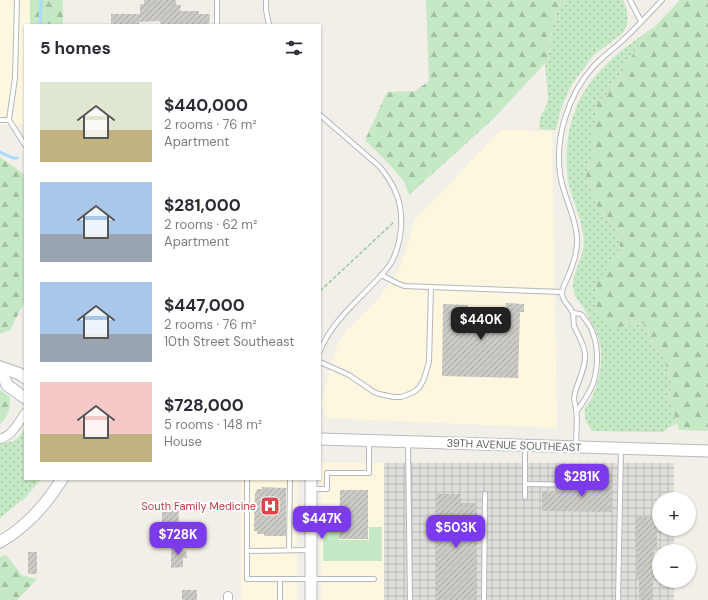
<!DOCTYPE html>
<html lang="en">
<head>
<meta charset="utf-8">
<style>
	:root { --surface:#fff; --page:#f7f7f7; --text:#2b2b33; --muted:#7c7c81; --accent:#7c3aed }
	body { margin:0; font-family:"DM Sans",sans-serif; background:var(--page); color:var(--text); height:100vh; display:flex; flex-direction:column; font-size:15px; white-space:nowrap }
	* { box-sizing:border-box; margin:0 }
	p { font-size:13px; color:var(--muted) }
	.icon { flex:none; width:22px; height:22px; fill:none; stroke:currentColor; stroke-width:2; stroke-linecap:round; stroke-linejoin:round }
	.map { position:relative; flex:1; overflow:hidden }
	.details { position:absolute; left:24px; top:24px; width:297px; height:456px; display:flex; flex-direction:column; background:var(--surface); border-radius:0px; box-shadow:0 1px 3px #0004 }
	.details>* { flex:none }
	.fabs { position:absolute; left:652px; top:492px; display:grid; gap:8px }
	.fabs a { display:grid; place-items:center; width:44px; height:44px; border-radius:50%; background:var(--surface); box-shadow:0 1px 3px #0004; font-size:20px }
	.price { position:absolute; translate:-50% -34px; padding:0 9px; border-radius:8px; background:var(--accent); color:#fff; font-size:13px; line-height:26px; filter:drop-shadow(0 1px 2px #0008) }
	.price::after { content:''; position:absolute; left:50%; top:24px; width:12px; height:9px; margin-left:-6px; background:inherit; clip-path:polygon(0 0,100% 0,50% 100%) }
	.price.current { background:#222; color:#fff }
	ul { padding:0; list-style:none }
	li { display:flex; align-items:center; gap:12px; height:100px; padding:0 16px }
	li span { display:grid; place-items:center; flex:none; width:112px; height:80px; border-radius:0px; color:#555 }
	li>.icon { margin-inline-start:auto }
	span .icon { width:48px; height:48px; fill:#fffc; stroke-width:1 }
	li b { font-size:17px }
	h2 { display:flex; justify-content:space-between; align-items:center; height:48px; padding:0 16px; font-size:17px }
	.map>svg:first-child { display:block }
	.commercial { fill:#fef7e0 }
	.industrial { fill:url(#industrial-grid) }
	.grass { fill:url(#grass-dots) }
	.forest { fill:url(#forest-firs) }
	.green { fill:#c5e8c5 }
	.lines { fill:none; stroke-linecap:round; stroke-linejoin:round }
	.stream { stroke:#aadaff; stroke-width:3 }
	.building { fill:url(#building-hatch) }
	.lane-casing { stroke:#b5b8bc; stroke-width:6 }
	.street-casing { stroke:#b5b8bc; stroke-width:10 }
	.secondary-casing { stroke:#b6babf; stroke-width:13 }
	.path { stroke:#9cc7a9; stroke-width:1.5; stroke-dasharray:4 2; stroke-linecap:butt }
	.lane { stroke:#fff; stroke-width:4 }
	.street { stroke:#fff; stroke-width:8 }
	.secondary { stroke:#fff; stroke-width:11 }
	.labels { text-anchor:middle; stroke-width:4; stroke-linejoin:round; paint-order:stroke }
	.street-label { font-size:11px; fill:#5f6368; stroke:#fff }
	.health-label { font-size:11px; fill:#be3a42; stroke:#fff; text-anchor:end }
</style>
</head>
<body>
<div class="map">
<svg width="708" height="600" viewBox="0 0 708 600">
	<defs>
		<pattern id="industrial-grid" width="8" height="8" patternUnits="userSpaceOnUse"><rect width="8" height="8" fill="#e0deda"/><path d="M0 4h8M4 0v8" fill="none" stroke="#b9b8b5"/></pattern>
		<pattern id="grass-dots" width="8" height="8" patternUnits="userSpaceOnUse"><rect width="8" height="8" fill="#c5e8c5"/><path d="M2 2h.1M6 6h.1" fill="none" stroke="#a3c0a4" stroke-width="1.8" stroke-linecap="round"/></pattern>
		<pattern id="forest-firs" width="22" height="20" patternUnits="userSpaceOnUse"><rect width="22" height="20" fill="#c5e8c5"/><path d="M5 1l3.5 6h-7zM16 11l3.5 6h-7z" fill="#a3c0a4"/></pattern>
		<pattern id="building-hatch" width="6" height="6" patternUnits="userSpaceOnUse"><rect width="6" height="6" fill="#cccac5"/><path d="M-1 1l2-2M0 6l6-6M5 7l2-2" fill="none" stroke="#a9a8a4"/></pattern>
	</defs>
	<rect width="100%" height="100%" fill="#f1efe8"/>
	<g class="commercial">
		<path d="M0,0H34L33,25H25V125H0Z"/>
		<path d="M501,130L552,131L557,428L327,418L322,404L325,388L337,346L348,329L378,300L400,268L415,220Z"/>
		<rect x="321" y="463" width="63" height="137"/>
		<rect x="241" y="479" width="56" height="121"/>
	</g>
	<path class="industrial" d="M384,463H674V499H659V529H674V551H659V581H674V600H384Z"/>
	<g class="grass">
		<path d="M567,0H623C628,11 630,22 623,33L594,55L572,84L561,108L556,130L539,129L540,117L546,107L548,99L545,63L548,60L553,22L561,3Z"/>
		<path d="M654,27L642,40L611,89L597,104L592,158L586,176L596,205L617,228L620,248L613,260V328L643,323L656,350L663,354L671,383L669,397L677,423L662,432L592,431C587,424 583,416 585,408C587,404 591,400 593,395C599,381 602,366 601,351C600,335 591,321 583,307C579,301 574,296 573,288C572,272 584,258 584,242C583,220 572,201 568,180C566,165 566,148 569,132C571,123 573,114 577,106C591,71 624,48 654,27Z"/>
		<path d="M25,428V479H41L26,497L0,518V443C16,442 16,441 25,428Z"/>
	</g>
	<g class="forest">
		<rect x="30" y="0" width="33" height="25"/>
		<path d="M426,0H567L561,3L553,22L548,60L493,119L409,195L403,180L389,164L365,140L387,92L415,91L429,81Z"/>
		<path d="M680,0H708V431L679,430L669,397L671,383L663,354L656,350L643,323L613,328L597,315L596,283L613,260L620,248L617,228L596,205L586,176L592,158L593,134L597,104L611,89L642,40Z"/>
		<path d="M0,157L25,175V301L10,330L0,334Z"/>
		<path d="M0,390L10,397C10,409 9,416 0,424Z"/>
		<path d="M6,555L22,575L37,579L17,600H0V557Z"/>
	</g>
	<path class="green" d="M323,506H339V540H369V527H382V561H323Z"/>
	<g class="lines">
		<g class="stream">
			<path d="M40,25L41,0"/>
			<path d="M0,152L13,158H17"/>
		</g>
	</g>
	<g class="building">
		<path d="M144,0H176V4L177,5H181L180,11H199V14H210L209,25H160V21L139,22V25H111V14H140V4H144Z"/>
		<path d="M506,303L524,304V312H520L518,378L442,376L443,304L468,305V307L506,308Z"/>
		<path d="M594,473L612,474L611,512L542,511V491L594,492Z"/>
		<path d="M262,487L286,488V536H264V534H257V531H254L255,493H256L257,489H262Z"/>
		<path d="M340,490H368V539H339Z"/>
		<path d="M436,494H461V503H477V600H436Z"/>
		<path d="M178,503L179,522H162V504Z"/>
		<path d="M635,517H657V550H654V578H653V600H639V579H637V550H635Z"/>
		<path d="M171,545H183V551H186L187,558H183V567L171,568Z"/>
		<rect x="28" y="552" width="9" height="22"/>
		<rect x="182" y="590" width="15" height="10"/>
	</g>
	<g class="lines">
		<g class="lane-casing">
			<g id="lane">
				<path d="M217,0V25"/>
				<path d="M266,0V10L269,25"/>
				<path d="M630,0L641,21"/>
				<path d="M320,115L379,166C395,185 403,203 401,228C400,240 397,252 391,263C386,271 378,279 371,286C352,306 330,325 320,351"/>
				<path d="M0,120H9L15,78L17,0"/>
				<path d="M9,120L25,145"/>
				<path d="M381,275L397,283L404,286L562,292"/>
				<path d="M573,313C576,314 580,313 582,315C584,317 586,321 588,323C599,340 599,365 593,384C589,394 583,402 577,411"/>
				<path d="M320,362L349,375L374,392L379,394L394,397H401L412,393L419,388L424,379L429,362L431,287"/>
				<path d="M408,442L410,600"/>
				<path d="M576,446C576,435 578,419 576,410C576,405 574,402 574,398C576,382 586,371 585,354C584,344 578,335 574,326C573,322 574,318 573,314C571,306 562,302 562,293C562,289 565,283 567,279C572,266 578,253 577,238C576,216 563,196 560,174C555,137 568,95 593,67C601,58 612,50 622,41C636,28 649,14 662,0"/>
				<path d="M248,479L247,480V551L311,550"/>
				<path d="M525,484L589,485"/>
				<path d="M312,489H327V473H369V441"/>
				<path d="M525,497V446"/>
				<path d="M289,550L290,479"/>
				<path d="M247,551V579H374"/>
				<path d="M280,579V600"/>
				<path d="M484,600L485,494"/>
				<path d="M618,600L621,448"/>
			</g>
		</g>
		<g class="street-casing">
			<g id="street">
				<path d="M0,439C12,436 19,422 25,413"/>
				<path d="M228,596V600"/>
			</g>
		</g>
		<g class="secondary-casing">
			<g id="secondary">
				<path d="M0,367L7,385L25,398"/>
				<path d="M0,367L20,374L25,378"/>
				<path d="M320,439L708,451"/>
				<path d="M0,542C26,527 46,505 62,479"/>
				<path d="M311,600V479"/>
			</g>
		</g>
		<path class="path" d="M320,291L394,222"/>
		<use href="#lane" class="lane"/>
		<use href="#street" class="street"/>
		<use href="#secondary" class="secondary"/>
	</g>
	<defs>
		<g id="hospital-square" transform="scale(1)"><rect x="-9" y="-9" width="18" height="18" rx="4" fill="#e0444e" stroke="#fff"/><path d="M-5-5h3v3.5h4V-5h3V5h-3V1.5h-4V5h-3Z" fill="#fff"/></g>
	</defs>
	<g fill-rule="evenodd">
		<use href="#hospital-square" x="270" y="506"/>
	</g>
	<g class="labels">
		<g class="street-label">
			<text transform="translate(514 445) rotate(2)" y="4">39TH AVENUE SOUTHEAST</text>
		</g>
		<g class="health-label">
			<text x="256" y="510">South Family Medicine</text>
		</g>
	</g>
</svg>
<div class="fabs">
<a>+</a>
<a>−</a>
</div>
<b class="price current" style="left:481px;top:341px">$440K</b>
<b class="price" style="left:582px;top:498px">$281K</b>
<b class="price" style="left:322px;top:540px">$447K</b>
<b class="price" style="left:456px;top:549px">$503K</b>
<b class="price" style="left:178px;top:556px">$728K</b>
<section class="details">
<h2>5 homes<svg class="icon" aria-label="filters" viewBox="0 0 24 24"><path d="M4 7h16M4 17h16"/><circle cx="9" cy="7" r="2"/><circle cx="15" cy="17" r="2"/></svg></h2>
<ul>
<li><span style="background:linear-gradient(#dfe7d0 60%,#c2b280 0)"><svg class="icon" aria-label="home" viewBox="0 0 24 24"><path d="M3 11l9-7 9 7M6 9v11h12V9"/></svg></span><div><b>$440,000</b><p>2 rooms · 76 m²</p><p>Apartment</p></div></li>
<li><span style="background:linear-gradient(#a9c7e8 65%,#9aa5b1 0)"><svg class="icon" aria-label="home" viewBox="0 0 24 24"><path d="M3 11l9-7 9 7M6 9v11h12V9"/></svg></span><div><b>$281,000</b><p>2 rooms · 62 m²</p><p>Apartment</p></div></li>
<li><span style="background:linear-gradient(#a9c7e8 65%,#9aa5b1 0)"><svg class="icon" aria-label="home" viewBox="0 0 24 24"><path d="M3 11l9-7 9 7M6 9v11h12V9"/></svg></span><div><b>$447,000</b><p>2 rooms · 76 m²</p><p>10th Street Southeast</p></div></li>
<li><span style="background:linear-gradient(#f6c9c9 65%,#c2b280 0)"><svg class="icon" aria-label="home" viewBox="0 0 24 24"><path d="M3 11l9-7 9 7M6 9v11h12V9"/></svg></span><div><b>$728,000</b><p>5 rooms · 148 m²</p><p>House</p></div></li>
</ul>
</section>
</div>
</body>
</html>
